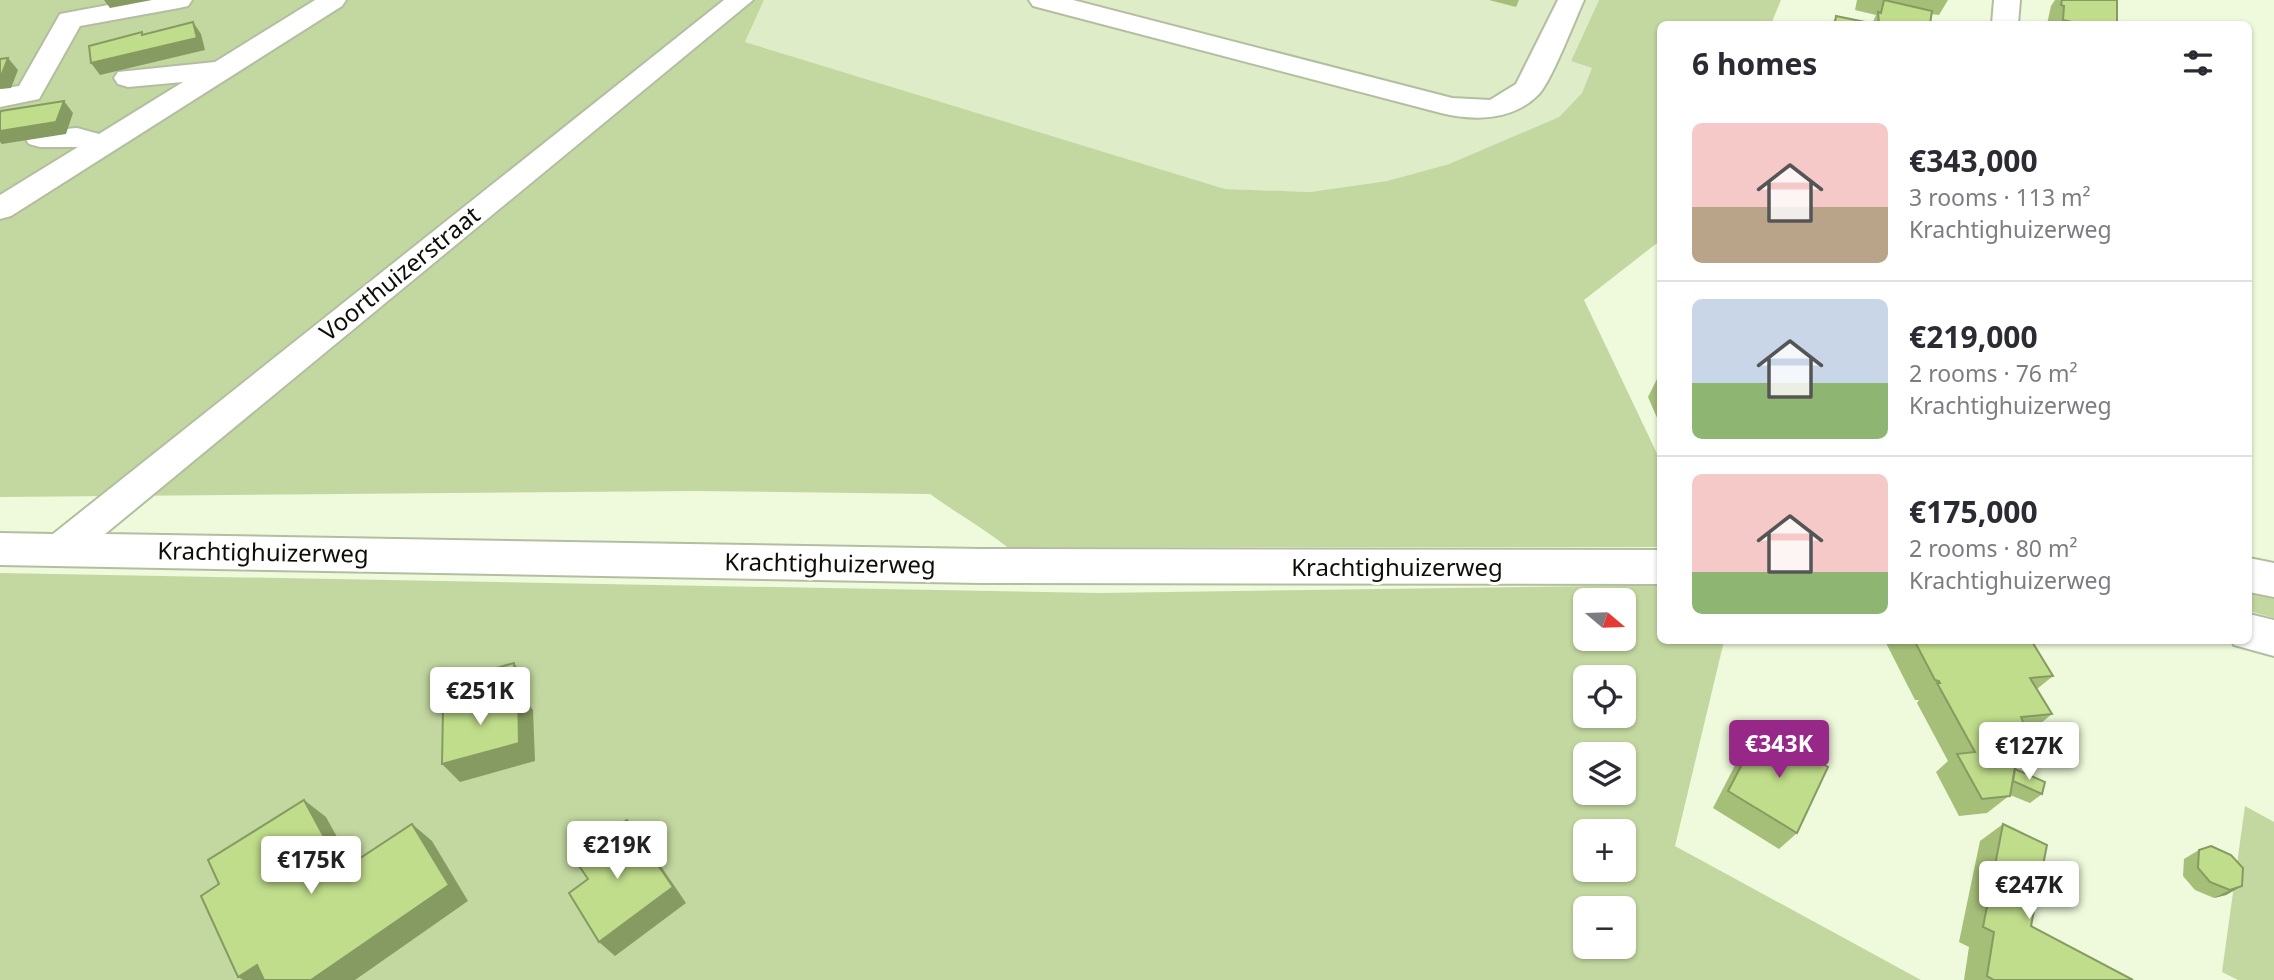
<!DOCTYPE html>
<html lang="en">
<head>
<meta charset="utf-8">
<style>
	:root { --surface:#fff; --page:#f2f2f3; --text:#2b2b33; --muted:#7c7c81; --line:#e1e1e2; --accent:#972887 }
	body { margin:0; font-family:"Noto Sans",sans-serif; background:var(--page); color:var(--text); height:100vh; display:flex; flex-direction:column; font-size:26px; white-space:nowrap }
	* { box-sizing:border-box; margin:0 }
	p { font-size:23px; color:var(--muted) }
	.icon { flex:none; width:38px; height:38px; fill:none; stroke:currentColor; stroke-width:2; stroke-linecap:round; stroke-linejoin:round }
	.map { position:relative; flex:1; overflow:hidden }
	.drawer { position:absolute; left:1657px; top:21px; width:595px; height:623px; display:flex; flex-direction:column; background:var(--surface); border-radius:10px; box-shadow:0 2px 5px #0004 }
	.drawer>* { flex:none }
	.needle { width:46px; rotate:109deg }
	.controls { position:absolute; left:1573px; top:588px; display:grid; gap:14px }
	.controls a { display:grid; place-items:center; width:63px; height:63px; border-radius:10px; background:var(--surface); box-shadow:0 2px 5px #0004; font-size:35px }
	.price { position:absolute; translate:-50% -60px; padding:0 16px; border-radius:7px; background:#fff; color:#222; font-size:23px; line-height:46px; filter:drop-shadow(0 2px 4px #0008) }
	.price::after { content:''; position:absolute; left:50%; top:42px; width:21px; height:16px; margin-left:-10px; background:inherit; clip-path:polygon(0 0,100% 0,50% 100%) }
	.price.selected { background:var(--accent); color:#fff }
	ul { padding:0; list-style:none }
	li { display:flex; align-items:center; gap:21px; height:175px; padding:0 35px }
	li+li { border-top:2px solid var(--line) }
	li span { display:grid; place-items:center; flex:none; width:196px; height:140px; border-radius:10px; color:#555 }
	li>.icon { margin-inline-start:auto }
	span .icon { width:84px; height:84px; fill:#fffc; stroke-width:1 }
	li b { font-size:30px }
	h2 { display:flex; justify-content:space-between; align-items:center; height:84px; padding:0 35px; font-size:30px }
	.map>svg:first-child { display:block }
	.built { fill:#deecc7 }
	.green { fill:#c3d8a0; fill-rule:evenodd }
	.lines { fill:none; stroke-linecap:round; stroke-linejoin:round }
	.minor-casing { stroke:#b3bea1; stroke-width:4 }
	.minor { fill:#fff; fill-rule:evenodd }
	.wall { fill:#a5be78 }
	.shaded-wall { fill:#869b61 }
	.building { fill:#c0dd8b; stroke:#869b61; stroke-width:2 }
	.labels { text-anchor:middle; stroke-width:6; stroke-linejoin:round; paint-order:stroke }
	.street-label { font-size:24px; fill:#0c0f06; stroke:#fff }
</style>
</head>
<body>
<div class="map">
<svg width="2274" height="980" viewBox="0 0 2274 980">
	<rect width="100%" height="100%" fill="#eefadb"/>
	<path class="built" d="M764,0H1599L1571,61L1593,67L1582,93L1559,117L1449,164L1387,181L1310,192L1225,189L745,42Z"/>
	<g class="green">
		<path d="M0,0H764L745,42L1225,189L1310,192L1387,181L1449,164L1559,117L1582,93L1592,68L1571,61L1599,0H1781L1771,24H1661V240L1584,300L1661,462V547H1007C982,527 956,513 930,494L696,491L0,497Z"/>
		<path d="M0,573L1100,593L1661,585V640L1724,641L1675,846L1921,980H0ZM1586,600H1624V639H1586ZM1586,677H1624V716H1586ZM1586,754H1624V793H1586ZM1586,831H1624V870H1586ZM1586,908H1624V947H1586Z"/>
		<path d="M2249,586L2274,591V618L2249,611Z"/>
		<path d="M2245,806L2274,822V980H2238L2222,972Z"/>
	</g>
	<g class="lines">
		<g class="minor-casing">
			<g id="minor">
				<path d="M135,0H192L188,6L179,8L80,26L39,99L0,107V89L19,86L60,14Z"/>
				<path d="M315,0H346L342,6L11,216L0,219V195L78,147H40L29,144L25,138L29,132L77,128L99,134L183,82L128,87L118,84L114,78L118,72L215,62Z"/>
				<path d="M724,0H753L105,534L980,549L1661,550V584L980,583L0,565V533L53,534Z"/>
				<path d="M1029,0H1073L1452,98L1490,100L1516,84L1558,0H1584C1575,20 1551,82 1539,94C1513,121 1474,121 1441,113L1033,6Z"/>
				<path d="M1994,0H2020L2018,24H1992Z"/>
				<path d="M2249,558L2274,563V597L2249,592Z"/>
				<path d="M2249,614L2274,620V656L2234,645L2232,640H2249Z"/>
			</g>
		</g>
		<use href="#minor" class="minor"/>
	</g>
	<g class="wall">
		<path d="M1489,0H1519L1516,7Z"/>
		<path d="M1857,0H1948L1939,15L1931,14L1930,24H1832L1836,16L1872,24L1876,15L1855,10Z"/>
		<path d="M2055,0H2117V24H2047L2051,6Z"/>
		<path d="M1659,375H1661V427L1648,397Z"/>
		<path d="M2031,640L2053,676L2037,689L2052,714L2029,733H2021L2015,769L2042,794L2030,803L2010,795L1987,813L1959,816L1936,772L1948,761L1917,703L1919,700H1915L1885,641Z"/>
		<path d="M1761,728L1797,833L1779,849L1713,808L1745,746Z"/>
		<path d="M2003,824L2031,926L2133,980H1964L1969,947L1959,942L1980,841Z"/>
		<path d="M2199,850L2242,886L2226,895L2214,898L2195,890L2183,876L2184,859Z"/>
	</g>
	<g class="shaded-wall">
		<path d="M104,0H152L110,8Z"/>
		<path d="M193,22L201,34L205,50L100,75L91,63Z"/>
		<path d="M8,58L18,70L11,88L0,89V76Z"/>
		<path d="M64,101L73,113L66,134L2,144L0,142V131Z"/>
		<path d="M514,663L522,674L524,698L533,710L535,761L460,782L442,764L472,713L463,703Z"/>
		<path d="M304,800L326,817L364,886L342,870Z"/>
		<path d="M627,820L641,837L686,903L615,956L599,942Z"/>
		<path d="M412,824L432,841L468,901L355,980H311Z"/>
		<path d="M2242,886L2226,895L2214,898L2230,890Z"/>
		<path d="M257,965L281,980H243L238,977Z"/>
	</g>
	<g class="building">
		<path d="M1884,0L1932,11L1930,24H1879L1878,12L1881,13Z"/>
		<path d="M2062,0H2117V24H2081L2063,20L2064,6L2061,5Z"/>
		<path d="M1836,16L1875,24H1835Z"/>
		<path d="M193,22L197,38L91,63L89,46L142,32V35Z"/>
		<path d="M8,58L1,76H0V59Z"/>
		<path d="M64,101L56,122L0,131V113L1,111Z"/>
		<path d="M1914,640H2031L2053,676L2030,678L2052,714L2021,717L2023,722L2010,796L1982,799L1957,754L1975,752L1937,683H1940L1939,681L1935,680Z"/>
		<path d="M514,663L515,688L463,703L462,678Z"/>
		<path d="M518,691L519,743L442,764L443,710Z"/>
		<path d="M1761,728L1828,767L1797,833L1728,791Z"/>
		<path d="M2015,769L2045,782L2042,794L2013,781Z"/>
		<path d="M304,800L342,870L412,824L449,885L311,980H264L257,965L238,977L201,896L219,884L208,860Z"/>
		<path d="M627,820L673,887L599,942L569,893L588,879L573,857Z"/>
		<path d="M2003,824L2047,845L2031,926L2133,980H1994L1987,976L1994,932L1983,927Z"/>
		<path d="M2211,846L2231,855L2243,868L2242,886L2230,890L2210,882L2198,868L2199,850Z"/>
	</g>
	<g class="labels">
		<g class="street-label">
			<text transform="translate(400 274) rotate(-39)" y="8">Voorthuizerstraat</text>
			<text transform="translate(263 553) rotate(1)" y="8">Krachtighuizerweg</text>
			<text transform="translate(830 564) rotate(1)" y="8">Krachtighuizerweg</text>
			<text x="1397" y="576">Krachtighuizerweg</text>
		</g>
	</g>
</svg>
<div class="controls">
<a><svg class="needle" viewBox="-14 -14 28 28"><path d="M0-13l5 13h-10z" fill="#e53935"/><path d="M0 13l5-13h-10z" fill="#7c7c81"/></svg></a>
<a><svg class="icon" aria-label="locate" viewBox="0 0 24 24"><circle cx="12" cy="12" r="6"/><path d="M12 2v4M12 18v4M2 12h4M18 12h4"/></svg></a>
<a><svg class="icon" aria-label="layers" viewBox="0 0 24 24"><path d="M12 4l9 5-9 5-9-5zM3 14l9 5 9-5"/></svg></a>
<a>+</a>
<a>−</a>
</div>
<b class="price" style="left:480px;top:727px">€251K</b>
<b class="price selected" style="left:1779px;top:780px">€343K</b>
<b class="price" style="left:2029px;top:782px">€127K</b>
<b class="price" style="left:617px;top:881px">€219K</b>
<b class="price" style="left:311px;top:896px">€175K</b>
<b class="price" style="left:2029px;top:921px">€247K</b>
<section class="drawer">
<h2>6 homes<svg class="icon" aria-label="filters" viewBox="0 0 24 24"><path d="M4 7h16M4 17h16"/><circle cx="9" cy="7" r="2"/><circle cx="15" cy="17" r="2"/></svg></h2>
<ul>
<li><span style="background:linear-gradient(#f6c9c9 60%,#b9a48a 0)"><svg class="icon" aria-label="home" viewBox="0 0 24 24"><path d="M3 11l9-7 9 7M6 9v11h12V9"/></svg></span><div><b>€343,000</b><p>3 rooms · 113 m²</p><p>Krachtighuizerweg</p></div></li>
<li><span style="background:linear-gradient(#c9d6e8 60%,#8fb573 0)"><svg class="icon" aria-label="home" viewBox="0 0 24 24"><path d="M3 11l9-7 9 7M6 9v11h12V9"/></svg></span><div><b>€219,000</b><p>2 rooms · 76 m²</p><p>Krachtighuizerweg</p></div></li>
<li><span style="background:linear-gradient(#f6c9c9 70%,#8fb573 0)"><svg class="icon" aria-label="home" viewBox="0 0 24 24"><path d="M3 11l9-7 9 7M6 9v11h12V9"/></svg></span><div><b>€175,000</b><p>2 rooms · 80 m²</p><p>Krachtighuizerweg</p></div></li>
</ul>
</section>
</div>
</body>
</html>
